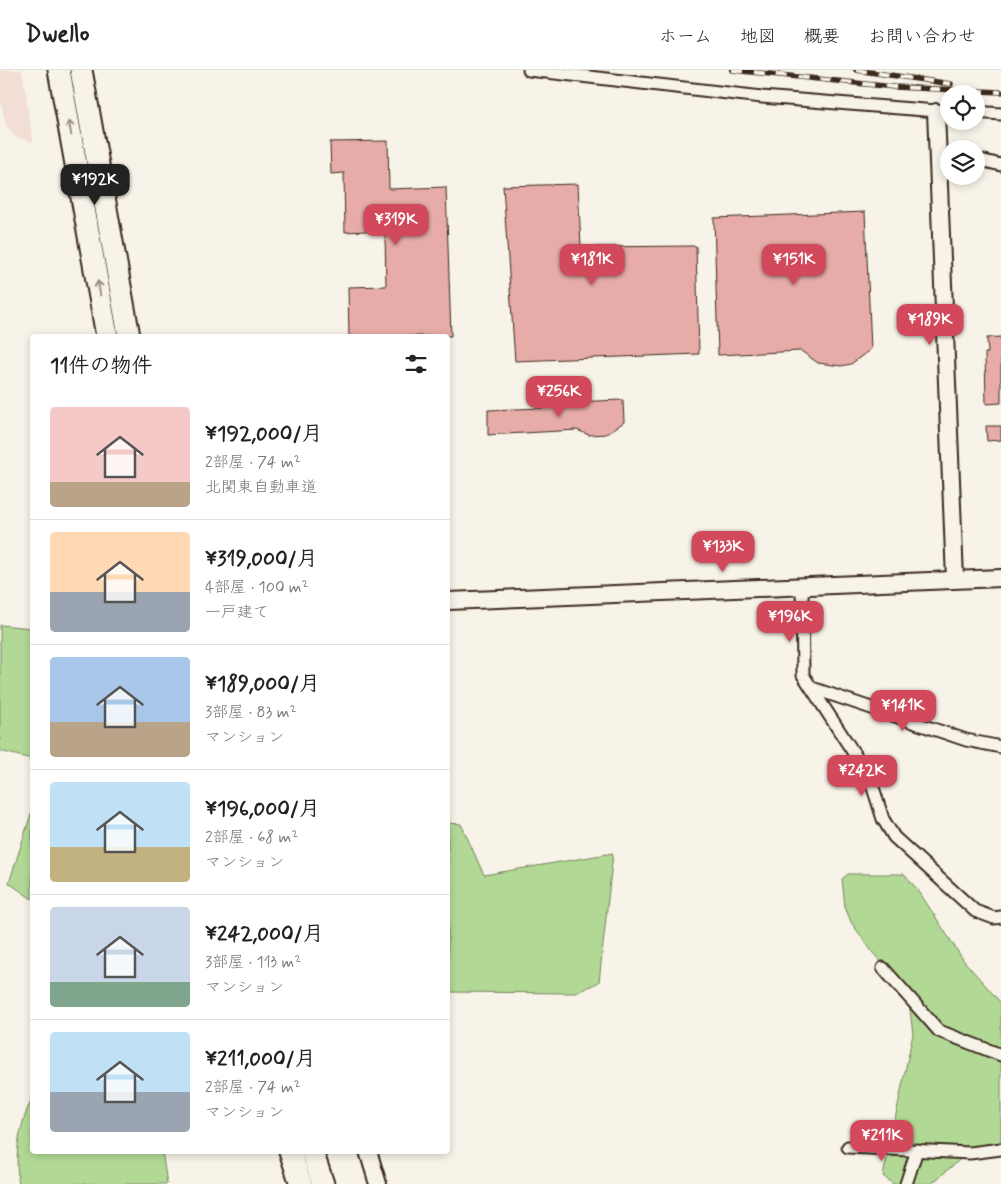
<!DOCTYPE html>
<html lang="ja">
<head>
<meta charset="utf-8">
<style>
	:root { --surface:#fff; --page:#f2f2f2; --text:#222; --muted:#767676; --line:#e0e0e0; --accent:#d1495b }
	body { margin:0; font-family:Mynerve,"Klee One",sans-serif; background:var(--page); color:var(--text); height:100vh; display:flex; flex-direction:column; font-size:19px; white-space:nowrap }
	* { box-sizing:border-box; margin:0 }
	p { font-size:16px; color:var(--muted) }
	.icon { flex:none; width:28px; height:28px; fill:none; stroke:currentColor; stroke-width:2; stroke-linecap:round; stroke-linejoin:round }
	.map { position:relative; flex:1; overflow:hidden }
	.drawer { position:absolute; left:30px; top:264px; width:420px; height:820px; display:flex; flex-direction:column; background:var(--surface); border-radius:5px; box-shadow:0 2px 8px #0003 }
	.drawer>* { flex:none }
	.fabs { position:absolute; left:940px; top:15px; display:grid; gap:10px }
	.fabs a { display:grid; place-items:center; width:45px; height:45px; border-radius:50%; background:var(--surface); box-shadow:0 2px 8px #0003; font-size:25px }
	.price { position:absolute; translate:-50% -42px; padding:0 11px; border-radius:10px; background:var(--accent); color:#fff; font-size:16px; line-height:32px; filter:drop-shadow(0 1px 2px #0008) }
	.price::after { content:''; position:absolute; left:50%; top:30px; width:15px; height:11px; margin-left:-8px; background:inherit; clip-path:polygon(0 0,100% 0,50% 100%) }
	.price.selected { background:#222; color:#fff }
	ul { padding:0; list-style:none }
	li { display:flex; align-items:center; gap:15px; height:125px; padding:0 20px }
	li+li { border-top:1px solid var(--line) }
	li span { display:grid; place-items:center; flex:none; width:140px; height:100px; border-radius:5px; color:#555 }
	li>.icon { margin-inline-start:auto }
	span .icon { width:60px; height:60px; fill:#fffc; stroke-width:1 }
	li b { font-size:21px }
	h2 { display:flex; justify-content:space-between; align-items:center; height:60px; padding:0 20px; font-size:21px }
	header { display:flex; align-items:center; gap:30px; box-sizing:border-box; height:70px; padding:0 25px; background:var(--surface); border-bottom:1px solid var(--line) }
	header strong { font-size:24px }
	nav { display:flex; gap:28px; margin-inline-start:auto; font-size:18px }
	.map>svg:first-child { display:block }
	.built { fill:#f2ded5 }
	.green { fill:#b1d995; stroke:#76825a }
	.building { fill:#e7aca8; stroke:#3b2a1e }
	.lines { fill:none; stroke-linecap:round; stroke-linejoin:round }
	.street-casing { stroke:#3b2a1e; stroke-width:15 }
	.secondary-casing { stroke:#3b2a1e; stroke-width:20 }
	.highway-casing { stroke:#3b2a1e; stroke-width:25 }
	.street { stroke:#f7f3e8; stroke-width:11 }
	.secondary { stroke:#f7f3e8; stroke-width:16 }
	.highway { stroke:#f7f3e8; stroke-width:21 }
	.rail-casing { stroke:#3b2a1e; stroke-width:5.5 }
	.rail { stroke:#f7f3e8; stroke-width:4; stroke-dasharray:11; stroke-linecap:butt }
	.oneway { stroke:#998e83 }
</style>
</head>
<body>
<header>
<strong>Dwello</strong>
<nav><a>ホーム</a><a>地図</a><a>概要</a><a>お問い合わせ</a></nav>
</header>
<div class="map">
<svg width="1001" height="1114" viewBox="0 0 1001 1114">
	<rect width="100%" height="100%" fill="#f7f3e8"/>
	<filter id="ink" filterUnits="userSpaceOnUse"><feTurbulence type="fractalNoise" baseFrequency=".02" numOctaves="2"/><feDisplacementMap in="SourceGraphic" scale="10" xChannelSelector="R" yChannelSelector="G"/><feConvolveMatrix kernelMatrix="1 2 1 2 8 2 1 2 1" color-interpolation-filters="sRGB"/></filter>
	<g filter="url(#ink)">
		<path class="built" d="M0,0H22L33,72L15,67L6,55L0,29Z"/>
		<g class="green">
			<path d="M0,555L32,558V689L0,681Z"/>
			<path d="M32,741V829L9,813Z"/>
			<path d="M448,753L461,754L484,805L613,783L599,912L576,923L448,922Z"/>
			<path d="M848,804H904L918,820L964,891L1001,933V1079L976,1076L931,1114H893L883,1106L913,964L910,940L896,909L873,883L851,852L845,837L842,809Z"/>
			<path d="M32,1029V1081H162L167,1114H19C14,1086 19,1055 32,1029Z"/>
		</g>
		<g class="building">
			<path d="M388,71L389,119L446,117L451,266H349L348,217L386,216L385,160L345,162L344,103L331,104L330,72Z"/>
			<path d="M578,114L581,177L696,176L699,284L515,291L503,116Z"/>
			<path d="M865,142L871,279L851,294L841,296L818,293L801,281L718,285L714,148Z"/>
			<path d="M1001,267V333L986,334L985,283H988L987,268Z"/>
			<path d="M623,330L624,352L606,364L589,365L577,360L488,365V340L543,338V333Z"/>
			<path d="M986,356H1001V370L987,371Z"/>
		</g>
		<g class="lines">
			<g class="street-casing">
				<g id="street">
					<path d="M529,0L762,27L949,42"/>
					<path d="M976,42L1001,44"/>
					<path d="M976,89L1001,95"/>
					<path d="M802,516L803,605L870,708L883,749L894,767L975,841L994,848L1001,847"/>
					<path d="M812,618L966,670L1001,677"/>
					<path d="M883,898L939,961L1001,985"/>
					<path d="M848,1077L970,1083L1001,1079"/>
					<path d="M906,1114L917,1080"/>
				</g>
			</g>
			<g class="secondary-casing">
				<g id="secondary">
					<path d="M936,42L955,509"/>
					<path d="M448,531L1001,508"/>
					<path d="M368,1081L378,1114"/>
				</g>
			</g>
			<g class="highway-casing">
				<g id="highway">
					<path d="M59,0L107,266"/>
					<path d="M81,0L129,266"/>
					<path d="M290,1081L301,1114"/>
					<path d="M312,1081L323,1114"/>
				</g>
			</g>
			<use href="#street" class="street"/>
			<use href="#secondary" class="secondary"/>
			<use href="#highway" class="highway"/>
			<g class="rail-casing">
				<g id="rail">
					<path d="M732,0L894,17L1001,22"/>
					<path d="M856,0L951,14"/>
				</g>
			</g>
			<use href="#rail" class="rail"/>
		</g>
		<defs><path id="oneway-shaft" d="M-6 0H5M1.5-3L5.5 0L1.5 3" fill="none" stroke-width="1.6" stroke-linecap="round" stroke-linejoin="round" transform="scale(1.25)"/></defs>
		<g class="oneway">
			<use href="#oneway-shaft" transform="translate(70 58) rotate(-100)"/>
			<use href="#oneway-shaft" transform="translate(99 218) rotate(-100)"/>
		</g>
	</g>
</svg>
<div class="fabs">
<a><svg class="icon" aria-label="locate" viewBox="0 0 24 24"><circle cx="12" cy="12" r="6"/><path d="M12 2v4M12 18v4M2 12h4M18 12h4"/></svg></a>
<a><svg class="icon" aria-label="layers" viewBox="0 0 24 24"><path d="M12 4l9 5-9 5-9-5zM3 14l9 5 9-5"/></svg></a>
</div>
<b class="price selected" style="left:95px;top:136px">¥192K</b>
<b class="price" style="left:396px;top:176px">¥319K</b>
<b class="price" style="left:592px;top:216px">¥181K</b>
<b class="price" style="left:794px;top:216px">¥151K</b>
<b class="price" style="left:930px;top:276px">¥189K</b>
<b class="price" style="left:559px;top:348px">¥256K</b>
<b class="price" style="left:723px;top:503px">¥133K</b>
<b class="price" style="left:790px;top:573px">¥196K</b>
<b class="price" style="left:903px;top:662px">¥141K</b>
<b class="price" style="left:862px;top:727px">¥242K</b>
<b class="price" style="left:882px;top:1092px">¥211K</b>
<section class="drawer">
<h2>11件の物件<svg class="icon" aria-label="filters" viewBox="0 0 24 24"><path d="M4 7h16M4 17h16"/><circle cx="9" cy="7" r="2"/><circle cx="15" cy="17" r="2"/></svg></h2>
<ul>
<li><span style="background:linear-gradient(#f6c9c9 75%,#b9a48a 0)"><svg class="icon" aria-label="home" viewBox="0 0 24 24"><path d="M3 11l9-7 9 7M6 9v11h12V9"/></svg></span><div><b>¥192,000/月</b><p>2部屋 · 74 m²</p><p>北関東自動車道</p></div></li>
<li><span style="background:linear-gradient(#ffd9b3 60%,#9aa5b1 0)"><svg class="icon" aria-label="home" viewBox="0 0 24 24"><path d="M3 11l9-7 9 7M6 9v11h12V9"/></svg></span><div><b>¥319,000/月</b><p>4部屋 · 100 m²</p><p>一戸建て</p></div></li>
<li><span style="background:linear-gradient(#a9c7e8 65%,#b9a48a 0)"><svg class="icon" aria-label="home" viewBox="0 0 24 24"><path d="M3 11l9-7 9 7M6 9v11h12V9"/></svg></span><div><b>¥189,000/月</b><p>3部屋 · 83 m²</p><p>マンション</p></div></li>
<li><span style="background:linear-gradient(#bfe0f5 65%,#c2b280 0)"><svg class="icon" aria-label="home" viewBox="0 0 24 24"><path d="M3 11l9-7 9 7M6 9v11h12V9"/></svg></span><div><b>¥196,000/月</b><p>2部屋 · 68 m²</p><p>マンション</p></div></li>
<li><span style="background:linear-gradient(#c9d6e8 75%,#7fa58c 0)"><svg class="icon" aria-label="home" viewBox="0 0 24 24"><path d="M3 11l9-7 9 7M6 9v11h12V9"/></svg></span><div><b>¥242,000/月</b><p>3部屋 · 113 m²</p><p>マンション</p></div></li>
<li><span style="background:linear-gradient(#bfe0f5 60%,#9aa5b1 0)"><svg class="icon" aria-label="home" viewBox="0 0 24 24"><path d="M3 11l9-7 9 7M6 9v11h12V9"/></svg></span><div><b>¥211,000/月</b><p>2部屋 · 74 m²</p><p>マンション</p></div></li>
</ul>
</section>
</div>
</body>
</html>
